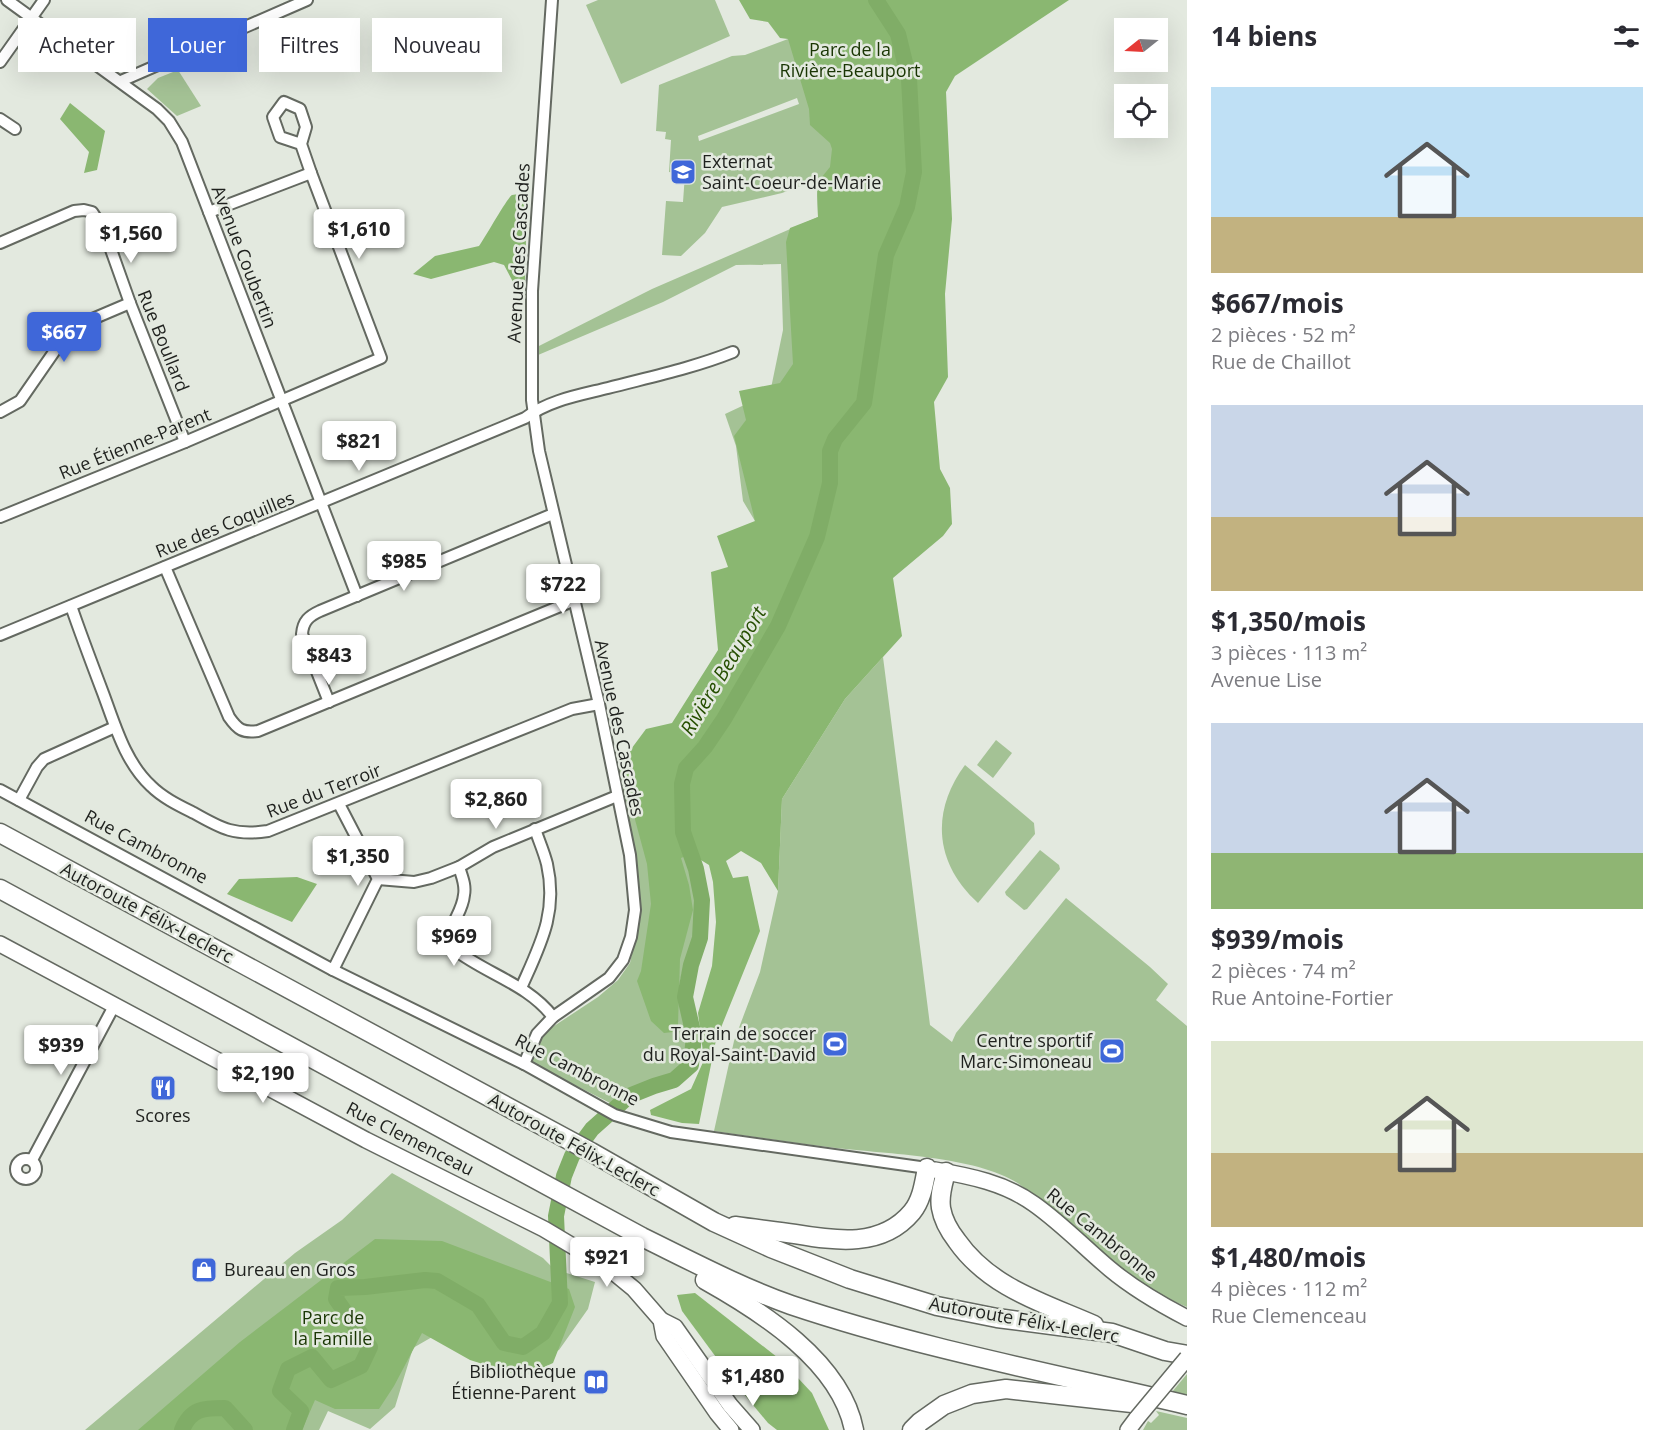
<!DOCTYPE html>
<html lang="fr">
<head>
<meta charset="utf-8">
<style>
	:root { --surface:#fff; --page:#f2f2f3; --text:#2b2b33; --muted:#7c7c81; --accent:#3f67d9 }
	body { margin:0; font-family:"Open Sans",sans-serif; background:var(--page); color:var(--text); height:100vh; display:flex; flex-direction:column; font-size:22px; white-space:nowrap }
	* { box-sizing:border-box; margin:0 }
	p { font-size:20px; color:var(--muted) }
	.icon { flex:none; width:33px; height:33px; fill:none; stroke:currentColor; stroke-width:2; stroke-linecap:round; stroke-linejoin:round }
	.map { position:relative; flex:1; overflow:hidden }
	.sheet { display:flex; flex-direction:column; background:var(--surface); width:480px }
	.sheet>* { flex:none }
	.hud { position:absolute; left:18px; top:18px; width:570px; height:54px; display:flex; gap:12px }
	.needle { width:39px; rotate:252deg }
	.controls { position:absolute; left:1114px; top:18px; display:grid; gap:12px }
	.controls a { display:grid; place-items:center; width:54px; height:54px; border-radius:0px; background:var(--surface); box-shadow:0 6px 24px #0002; font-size:30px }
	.price { position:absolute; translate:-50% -51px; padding:0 14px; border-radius:6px; background:#fff; color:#222; font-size:20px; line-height:39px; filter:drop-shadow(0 2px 3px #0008) }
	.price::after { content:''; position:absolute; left:50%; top:36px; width:18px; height:14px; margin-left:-9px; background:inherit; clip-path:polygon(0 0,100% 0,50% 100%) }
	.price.on { background:var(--accent); color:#fff }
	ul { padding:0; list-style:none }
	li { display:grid; align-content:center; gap:12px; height:318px; padding:0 24px }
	li span { display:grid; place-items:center; height:186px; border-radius:0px; color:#555 }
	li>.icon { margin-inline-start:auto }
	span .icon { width:108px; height:108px; fill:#fffc; stroke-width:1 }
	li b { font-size:26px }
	h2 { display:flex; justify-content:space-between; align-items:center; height:72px; padding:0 24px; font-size:26px }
	.chip { padding:0 21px; border-radius:0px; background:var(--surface); box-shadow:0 6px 24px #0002; font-size:21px; line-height:54px }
	.chip.on { background:var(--accent); color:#fff }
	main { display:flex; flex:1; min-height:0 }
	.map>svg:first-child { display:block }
	.green { fill:#a4c295; fill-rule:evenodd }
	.forest { fill:#8ab771 }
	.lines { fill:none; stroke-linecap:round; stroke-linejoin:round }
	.river { stroke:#80ad67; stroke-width:16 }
	.street-casing { stroke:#646961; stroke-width:14 }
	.secondary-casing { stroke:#646961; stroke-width:18 }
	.highway-casing { stroke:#646961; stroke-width:21 }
	.street { stroke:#fff; stroke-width:10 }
	.secondary { stroke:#fff; stroke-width:15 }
	.highway { stroke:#fff; stroke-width:18 }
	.secondary-bridge-casing { stroke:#646961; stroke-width:18; stroke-linecap:butt }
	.secondary-bridge { stroke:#fff; stroke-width:15 }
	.labels { text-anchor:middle; stroke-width:5; stroke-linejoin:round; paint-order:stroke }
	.park-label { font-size:18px; fill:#193603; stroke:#e3e9df }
	.poi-label { font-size:18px; fill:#1f211e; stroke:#e3e9df; text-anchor:end }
	.street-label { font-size:18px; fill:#1f211e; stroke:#e3e9df }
	.water-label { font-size:20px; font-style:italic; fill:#264f02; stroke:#e3e9df }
</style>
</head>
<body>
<main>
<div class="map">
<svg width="1187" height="1430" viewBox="0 0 1187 1430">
	<rect width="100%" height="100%" fill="#e3e9df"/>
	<g class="green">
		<path d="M598,0H715L730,36L621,84L586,5Z"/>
		<path d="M782,0L898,34L755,521L743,501L736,446L725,414L770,393L783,330L781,264L736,265L663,302L531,358V350L652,289L818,217L817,195L819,179L782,193L722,207L705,233L681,256L662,255L666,201L683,202L685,174L669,172L671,140L665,139L666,132L656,131L659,85L732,56L745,55L788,39ZM797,98L799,104L699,141L698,136Z"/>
		<path d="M178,70L201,106L177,116L147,89L158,78Z"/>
		<path d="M883,657L930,1025L952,1042L956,1033L1066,898L1150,967L1168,984L1156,1000L1187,1026V1307C1136,1286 1096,1248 1054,1213C1042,1203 1031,1192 1019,1184C977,1156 886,1154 836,1148C795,1143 755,1137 714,1131L734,1041L760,972L778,891L782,799L845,699Z"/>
		<path d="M996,740L1012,753L993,778L977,765Z"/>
		<path d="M650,757C664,793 679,828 690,865C693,877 699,892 698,905C698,937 678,967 679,999C680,1021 696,1045 683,1066C673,1081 651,1085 635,1091C626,1094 618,1099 610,1103L530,1062L545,1032L598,997L618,980L630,963L637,929L611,764Z"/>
		<path d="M965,765L1034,823L1035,834L978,903C935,864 930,812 965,765Z"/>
		<path d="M1040,850L1059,865L1060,869L1027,909L1024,910L1006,895L1005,892Z"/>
		<path d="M392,1173L543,1258L554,1269L595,1282L588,1309L559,1350L519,1369H492L439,1333L413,1348L395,1407L370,1429L328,1411L319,1430H85L295,1253L342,1220Z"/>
		<path d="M1187,1374V1395L1172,1392Z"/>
		<path d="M1156,1411L1187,1418V1430H1143L1148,1421L1151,1423L1159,1415Z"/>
	</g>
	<g class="forest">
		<path d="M739,0H1069L955,76L946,92L952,219L945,294L948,377L934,402L940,469L950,488L952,524L943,536L893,578L902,636L845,699L782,799L778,891L761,863L741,851L726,861L733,878L748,876L760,931L716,1040L699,1124L682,1123L651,1115L650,1110L691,1089L704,1060L698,1013L712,966L716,922L713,882L709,865L691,854L681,858L689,885L693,910L680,959L678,1025L673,1032L664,1033L651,1021L637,981L641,971L651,904L647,864L620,764L646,729L672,723L718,650L711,572L728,567L717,536L755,521L734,436L746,420L739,391L780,383L793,364L786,242L790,228L818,217L817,183L830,167L832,149L830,143L810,125L809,109L788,39L780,38L768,22L750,19Z"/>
		<path d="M70,103L105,131L97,170L84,173L89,152L60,119Z"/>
		<path d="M527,193L525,285L513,282L504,265L494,262L431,279L413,274L435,256L479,246C485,238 507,198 512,195C516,194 523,194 527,193Z"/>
		<path d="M297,877L317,884L292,922L227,894L239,879Z"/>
		<path d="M375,1239L442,1241L569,1289L575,1307L553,1363L523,1377L470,1360L422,1333L394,1386L379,1409H335L315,1400L302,1430H138L240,1342Z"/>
		<path d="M695,1293L782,1361L812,1393L829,1430H777L768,1423L738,1387L682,1311L677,1295Z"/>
	</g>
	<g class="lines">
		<g class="river">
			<path d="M182,1430C191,1408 204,1408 225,1408L245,1430"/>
			<path d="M294,1430L301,1411L280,1391L288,1369L312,1357L331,1380L361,1366L370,1347L336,1299L338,1288L365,1287L425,1280L437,1281L478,1305L504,1343L523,1347L543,1333L560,1303L556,1216L564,1176L572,1156L592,1129L629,1096L654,1086L674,1080L691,1065L694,1036L685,997L691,965L700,938L702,900L696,869L683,832L682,784L686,768L705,747L724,719L778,626L817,537L830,483V451L835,439L864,403L886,255L907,207L914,172L909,79L898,34L876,0"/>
		</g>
		<g class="street-casing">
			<g id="street">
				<path d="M7,0L157,109L169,121L182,142L357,596"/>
				<path d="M0,62L44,0"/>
				<path d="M121,81L307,0"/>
				<path d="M0,119L15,129"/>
				<path d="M301,144L306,127L300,109L284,102L273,117L280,137L301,144L311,173"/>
				<path d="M0,243L74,211L84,210L92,212L104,230L130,303L185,442"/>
				<path d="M0,412L20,401L65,336L72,328L83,323L130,303"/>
				<path d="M0,517L185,442L381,358L311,173L209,212"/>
				<path d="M165,567L229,717C238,730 243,733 258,731L575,600"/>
				<path d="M71,606C81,635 92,664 103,693C115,725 125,762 151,786C163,798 180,806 194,813C222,829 235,836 268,831L572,709L599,704"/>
				<path d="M0,635L525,418C549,400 580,395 608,388C650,377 693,368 733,352"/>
				<path d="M329,702L302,634C303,621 309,616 320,611L553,514"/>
				<path d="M0,790L333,970L524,1064L615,1115L671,1132L927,1168"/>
				<path d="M19,800L37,767L44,759L115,727"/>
				<path d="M459,867C462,877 466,885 464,895C462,917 443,927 454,949C486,974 528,984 553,1017"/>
				<path d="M378,879L414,882L431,878L459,867L493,847L617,796"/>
				<path d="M333,970L378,879L339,804"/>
				<path d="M521,988C540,945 558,913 547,864C544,852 539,841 535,829"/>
				<path d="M524,1064L537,1034L553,1017L609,978L623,960L631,937L635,910L630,855L599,704L539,451L532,400V291L552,0"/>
				<circle cx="26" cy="1169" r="10"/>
				<path d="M32,1160L114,1006"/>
			</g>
		</g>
		<g class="secondary-casing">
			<g id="secondary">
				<path d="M0,944L366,1140L544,1229L606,1266L634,1289L661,1320L664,1336L717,1413L731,1430"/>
				<path d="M935,1170C970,1176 1005,1183 1034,1204C1061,1223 1085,1248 1110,1269C1134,1289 1160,1304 1187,1318"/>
				<path d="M661,1320L675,1327L730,1405L752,1430"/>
				<path d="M1128,1430L1137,1418"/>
			</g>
		</g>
		<g class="highway-casing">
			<g id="highway">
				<path d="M0,833L591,1152L714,1222L771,1248L850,1279L937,1306L997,1318L1112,1333L1165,1351L1187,1355"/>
				<path d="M0,889L642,1237C691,1261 740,1287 791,1305C919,1348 1056,1374 1187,1405"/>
				<path d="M946,1172C943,1184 939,1195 941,1208C943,1220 950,1232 957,1241C990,1288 1044,1303 1094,1325"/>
				<path d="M735,1226C755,1229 775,1231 795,1234C836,1241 882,1248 912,1212C922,1200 924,1183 927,1168"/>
				<path d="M705,1280C762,1312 841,1362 854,1430"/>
				<path d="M912,1430L920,1422L944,1405L972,1394L1006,1389L1141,1404"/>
			</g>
		</g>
		<use href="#street" class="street"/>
		<use href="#secondary" class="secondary"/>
		<use href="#highway" class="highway"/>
		<g class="secondary-bridge-casing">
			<path id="secondary-bridge" d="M1137,1418L1187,1358"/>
		</g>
		<use href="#secondary-bridge" class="secondary-bridge"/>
	</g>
	<defs>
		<g id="school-square" transform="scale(1.35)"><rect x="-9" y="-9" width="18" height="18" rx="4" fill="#3f67d9" stroke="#e3e9df"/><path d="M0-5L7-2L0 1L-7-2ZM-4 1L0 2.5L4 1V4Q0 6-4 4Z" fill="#fff"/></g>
		<g id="stadium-square" transform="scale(1.35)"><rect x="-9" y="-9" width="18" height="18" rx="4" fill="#3f67d9" stroke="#e3e9df"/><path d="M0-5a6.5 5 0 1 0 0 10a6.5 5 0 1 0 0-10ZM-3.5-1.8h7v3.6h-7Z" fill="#fff"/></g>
		<g id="restaurant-square" transform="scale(1.35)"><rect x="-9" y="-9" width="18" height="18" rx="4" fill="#3f67d9" stroke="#e3e9df"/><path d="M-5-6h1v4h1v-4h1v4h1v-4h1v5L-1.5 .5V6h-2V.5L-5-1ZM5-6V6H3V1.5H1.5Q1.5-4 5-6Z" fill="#fff"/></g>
		<g id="shop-square" transform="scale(1.35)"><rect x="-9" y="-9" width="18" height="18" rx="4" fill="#3f67d9" stroke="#e3e9df"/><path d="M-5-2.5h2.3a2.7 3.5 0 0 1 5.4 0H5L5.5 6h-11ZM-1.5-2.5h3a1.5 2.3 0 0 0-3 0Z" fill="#fff"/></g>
		<g id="library-square" transform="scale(1.35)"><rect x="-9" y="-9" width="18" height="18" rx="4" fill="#3f67d9" stroke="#e3e9df"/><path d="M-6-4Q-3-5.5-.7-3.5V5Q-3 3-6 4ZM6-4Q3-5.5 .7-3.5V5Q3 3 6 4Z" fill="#fff"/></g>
	</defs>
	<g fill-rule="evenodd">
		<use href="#school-square" x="683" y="172"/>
		<use href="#stadium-square" x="835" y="1044"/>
		<use href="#stadium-square" x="1112" y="1051"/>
		<use href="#restaurant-square" x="163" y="1088"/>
		<use href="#shop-square" x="204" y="1270"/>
		<use href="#library-square" x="596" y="1382"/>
	</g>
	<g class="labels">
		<g class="park-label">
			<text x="850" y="56">Parc de la<tspan x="850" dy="21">Rivière-Beauport</tspan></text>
			<text x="333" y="1324">Parc de<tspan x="333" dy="21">la Famille</tspan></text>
		</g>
		<g class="poi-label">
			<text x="702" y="168" text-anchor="start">Externat<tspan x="702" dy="21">Saint-Coeur-de-Marie</tspan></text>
			<text x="816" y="1040">Terrain de soccer<tspan x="816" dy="21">du Royal-Saint-David</tspan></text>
			<text x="1092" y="1047">Centre sportif<tspan x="1092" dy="21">Marc-Simoneau</tspan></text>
			<text x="163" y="1122" text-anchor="middle">Scores</text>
			<text x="224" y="1276" text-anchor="start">Bureau en Gros</text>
			<text x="576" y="1378">Bibliothèque<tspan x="576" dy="21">Étienne-Parent</tspan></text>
		</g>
		<g class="street-label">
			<text transform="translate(519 253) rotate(-87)" y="6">Avenue des Cascades</text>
			<text transform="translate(244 257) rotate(69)" y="6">Avenue Coubertin</text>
			<text transform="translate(163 341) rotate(68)" y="6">Rue Boullard</text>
			<text transform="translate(135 444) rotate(-22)" y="6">Rue Étienne-Parent</text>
			<text transform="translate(225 525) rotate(-22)" y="6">Rue des Coquilles</text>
			<text transform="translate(619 728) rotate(78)" y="6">Avenue des Cascades</text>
			<text transform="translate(324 791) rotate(-21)" y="6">Rue du Terroir</text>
			<text transform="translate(146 847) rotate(28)" y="6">Rue Cambronne</text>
			<text transform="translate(147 913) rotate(28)" y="6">Autoroute Félix-Leclerc</text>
			<text transform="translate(577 1070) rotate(27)" y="6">Rue Cambronne</text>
			<text transform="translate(410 1139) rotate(27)" y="6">Rue Clemenceau</text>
			<text transform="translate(574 1145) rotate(29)" y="6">Autoroute Félix-Leclerc</text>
			<text transform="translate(1102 1235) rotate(39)" y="6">Rue Cambronne</text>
			<text transform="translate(1024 1320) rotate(10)" y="6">Autoroute Félix-Leclerc</text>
		</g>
		<g class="water-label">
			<text transform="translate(723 671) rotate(-59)" y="7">Rivière Beauport</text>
		</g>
	</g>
</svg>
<div class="controls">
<a><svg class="needle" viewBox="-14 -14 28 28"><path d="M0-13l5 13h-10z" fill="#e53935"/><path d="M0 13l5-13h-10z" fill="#7c7c81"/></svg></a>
<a><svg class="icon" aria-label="locate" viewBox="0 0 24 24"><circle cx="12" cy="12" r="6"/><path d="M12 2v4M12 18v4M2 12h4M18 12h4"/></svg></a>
</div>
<b class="price" style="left:359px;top:260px">$1,610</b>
<b class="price" style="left:131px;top:264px">$1,560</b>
<b class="price on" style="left:64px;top:363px">$667</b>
<b class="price" style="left:359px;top:472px">$821</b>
<b class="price" style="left:404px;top:592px">$985</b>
<b class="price" style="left:563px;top:615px">$722</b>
<b class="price" style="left:329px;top:686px">$843</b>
<b class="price" style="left:496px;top:830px">$2,860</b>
<b class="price" style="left:358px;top:887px">$1,350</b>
<b class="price" style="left:454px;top:967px">$969</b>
<b class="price" style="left:61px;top:1076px">$939</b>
<b class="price" style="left:263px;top:1104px">$2,190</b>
<b class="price" style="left:607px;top:1288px">$921</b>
<b class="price" style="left:753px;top:1407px">$1,480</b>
<div class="hud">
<a class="chip">Acheter</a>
<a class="chip on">Louer</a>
<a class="chip">Filtres</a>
<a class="chip">Nouveau</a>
</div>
</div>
<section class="sheet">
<h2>14 biens<svg class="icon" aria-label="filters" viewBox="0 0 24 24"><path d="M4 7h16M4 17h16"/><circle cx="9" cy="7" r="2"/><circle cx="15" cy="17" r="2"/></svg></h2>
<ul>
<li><span style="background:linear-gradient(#bfe0f5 70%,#c2b280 0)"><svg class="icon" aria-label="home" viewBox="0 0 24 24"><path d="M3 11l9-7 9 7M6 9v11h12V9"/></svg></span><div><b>$667/mois</b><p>2 pièces · 52 m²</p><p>Rue de Chaillot</p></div></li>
<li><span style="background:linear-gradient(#c9d6e8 60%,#c2b280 0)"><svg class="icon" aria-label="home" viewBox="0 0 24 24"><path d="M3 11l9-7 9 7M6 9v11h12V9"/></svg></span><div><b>$1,350/mois</b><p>3 pièces · 113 m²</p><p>Avenue Lise</p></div></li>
<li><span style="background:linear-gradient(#c9d6e8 70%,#8fb573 0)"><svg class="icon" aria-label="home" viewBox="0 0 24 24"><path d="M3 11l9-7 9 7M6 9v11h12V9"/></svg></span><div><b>$939/mois</b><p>2 pièces · 74 m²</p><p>Rue Antoine-Fortier</p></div></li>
<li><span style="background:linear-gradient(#dfe7d0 60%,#c2b280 0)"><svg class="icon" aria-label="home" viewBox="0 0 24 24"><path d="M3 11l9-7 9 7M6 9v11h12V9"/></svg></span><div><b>$1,480/mois</b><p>4 pièces · 112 m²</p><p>Rue Clemenceau</p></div></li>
</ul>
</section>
</main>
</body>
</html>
